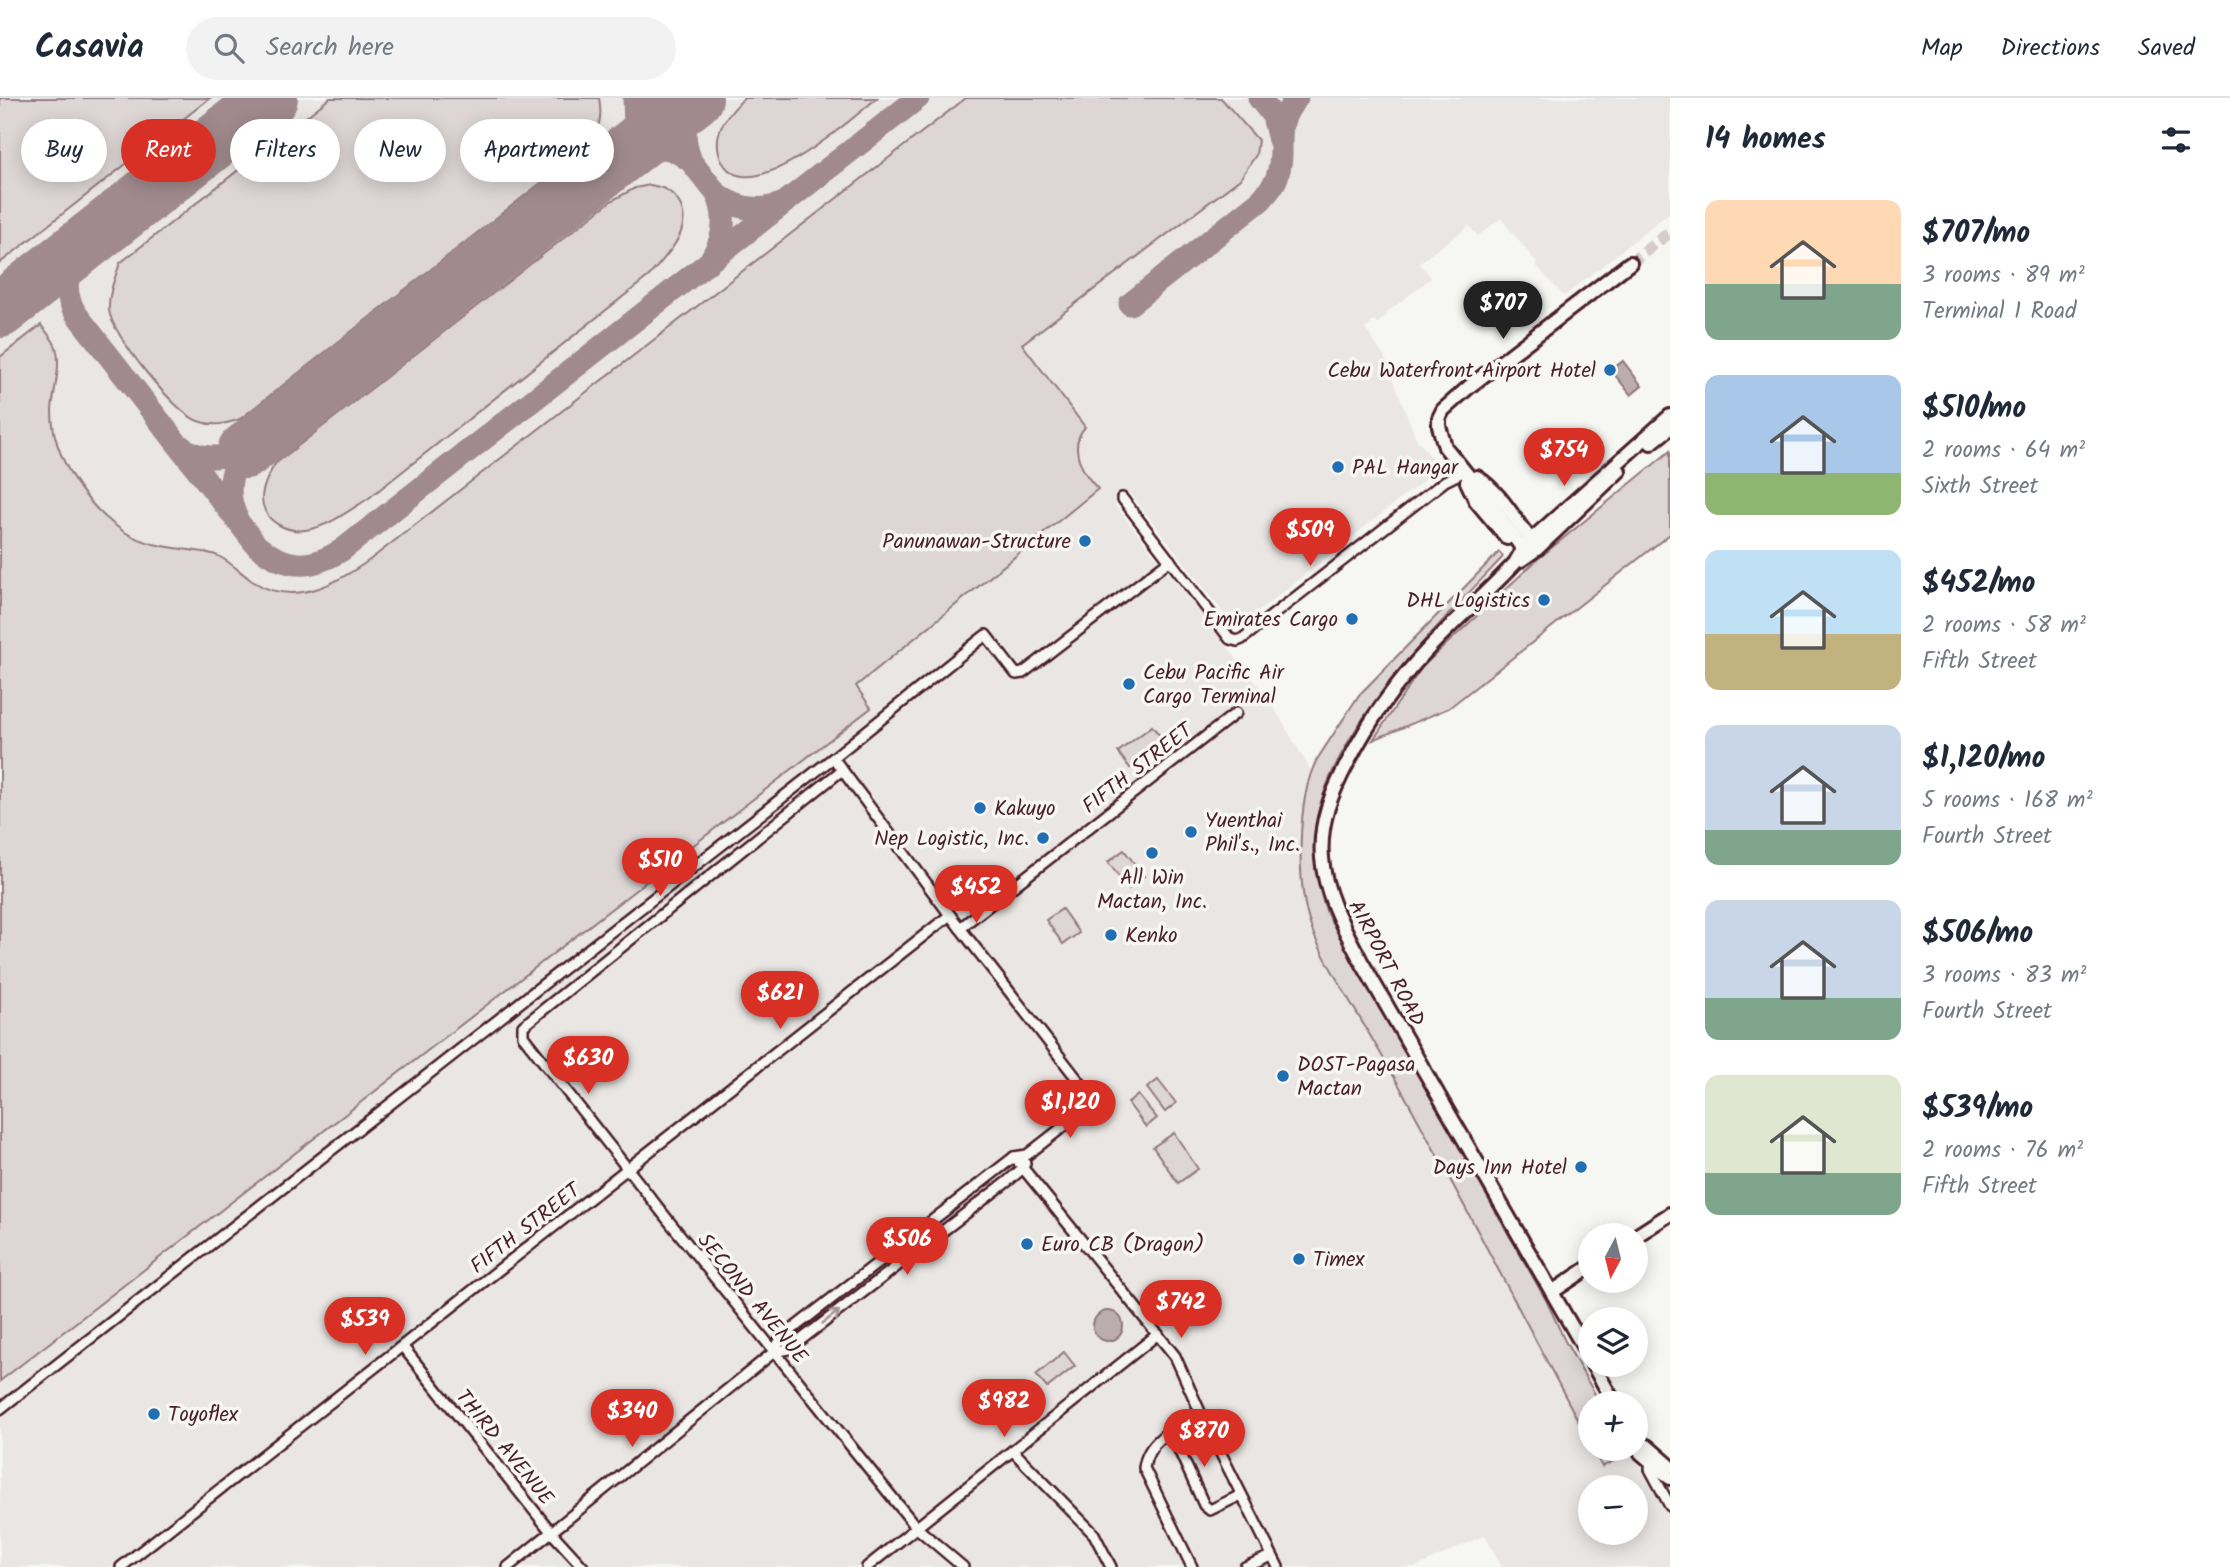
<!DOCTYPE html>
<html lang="en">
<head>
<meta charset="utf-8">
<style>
	:root { --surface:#fff; --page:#f2f2f3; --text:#1f2937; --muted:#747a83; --line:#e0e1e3; --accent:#d93025 }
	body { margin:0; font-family:Kalam,sans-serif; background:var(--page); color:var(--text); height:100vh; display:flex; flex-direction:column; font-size:26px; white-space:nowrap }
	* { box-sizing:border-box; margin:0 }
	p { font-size:23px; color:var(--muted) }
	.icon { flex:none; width:38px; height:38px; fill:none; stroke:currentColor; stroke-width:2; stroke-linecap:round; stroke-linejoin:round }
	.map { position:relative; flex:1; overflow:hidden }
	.side { display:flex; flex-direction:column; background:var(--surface); width:560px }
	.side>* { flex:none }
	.banner { position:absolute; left:21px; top:21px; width:665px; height:63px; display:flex; gap:14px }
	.needle { width:46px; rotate:187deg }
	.fabs { position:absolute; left:1578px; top:1125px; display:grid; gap:14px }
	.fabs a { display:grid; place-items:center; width:70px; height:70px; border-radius:50%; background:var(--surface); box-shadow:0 4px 18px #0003; font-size:35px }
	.price { position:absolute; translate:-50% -60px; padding:0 16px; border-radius:24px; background:var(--accent); color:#fff; font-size:23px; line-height:46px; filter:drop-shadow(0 2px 4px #0008) }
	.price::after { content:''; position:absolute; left:50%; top:42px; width:21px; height:16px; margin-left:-10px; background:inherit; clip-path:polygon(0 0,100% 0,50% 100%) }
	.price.active { background:#222; color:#fff }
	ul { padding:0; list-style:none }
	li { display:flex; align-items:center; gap:21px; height:175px; padding:0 35px }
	li span { display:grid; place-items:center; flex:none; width:196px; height:140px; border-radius:14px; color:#555 }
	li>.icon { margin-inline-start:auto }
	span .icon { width:84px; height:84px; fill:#fffc; stroke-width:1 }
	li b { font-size:30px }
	h2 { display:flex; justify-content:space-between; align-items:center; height:84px; padding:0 35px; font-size:30px }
	.tag { padding:0 24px; border-radius:32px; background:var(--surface); box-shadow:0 4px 18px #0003; font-size:24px; line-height:63px }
	.tag.active { background:var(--accent); color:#fff }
	header { display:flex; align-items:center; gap:42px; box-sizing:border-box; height:98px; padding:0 35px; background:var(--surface); border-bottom:2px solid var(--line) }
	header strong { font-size:33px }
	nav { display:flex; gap:38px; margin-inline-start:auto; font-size:24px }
	.search { width:490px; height:63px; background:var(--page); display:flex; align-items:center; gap:18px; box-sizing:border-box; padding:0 24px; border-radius:38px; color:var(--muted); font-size:26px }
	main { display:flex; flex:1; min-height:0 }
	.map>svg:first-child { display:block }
	.built { fill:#e9e6e3; fill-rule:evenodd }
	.green { fill:#ddd6d5; stroke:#947a80; stroke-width:2 }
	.water { fill:#bbadae; stroke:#8e747a; stroke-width:2 }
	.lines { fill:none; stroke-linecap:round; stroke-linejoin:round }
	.taxiway { stroke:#a08a8e; stroke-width:23 }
	.runway { stroke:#a08a8e; stroke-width:56 }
	.secondary-tunnel { stroke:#d4cbca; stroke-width:12; stroke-dasharray:12 6; stroke-linecap:butt }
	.street-casing { stroke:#4a1f2b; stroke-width:14 }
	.secondary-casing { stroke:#4a1f2b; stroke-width:18 }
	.street { stroke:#f6f6f2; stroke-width:9 }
	.secondary { stroke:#f6f6f2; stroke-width:12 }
	.oneway { stroke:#a99598 }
	.poi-dot { fill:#1f6fb2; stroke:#f6f6f2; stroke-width:2.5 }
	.labels { text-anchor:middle; stroke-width:7; stroke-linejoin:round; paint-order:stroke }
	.poi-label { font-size:21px; fill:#4a1f2b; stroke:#f6f6f2; text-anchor:start }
	.street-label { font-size:21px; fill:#4a1f2b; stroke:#f6f6f2 }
</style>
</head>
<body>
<header>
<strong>Casavia</strong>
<div class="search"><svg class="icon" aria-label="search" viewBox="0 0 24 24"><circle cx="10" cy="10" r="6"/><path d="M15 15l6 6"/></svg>Search here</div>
<nav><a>Map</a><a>Directions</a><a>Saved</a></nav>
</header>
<main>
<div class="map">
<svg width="1670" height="1469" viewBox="0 0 1670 1469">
	<rect width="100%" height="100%" fill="#f6f6f2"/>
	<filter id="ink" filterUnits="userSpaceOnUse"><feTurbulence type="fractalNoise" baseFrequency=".0143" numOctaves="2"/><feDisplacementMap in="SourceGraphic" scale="14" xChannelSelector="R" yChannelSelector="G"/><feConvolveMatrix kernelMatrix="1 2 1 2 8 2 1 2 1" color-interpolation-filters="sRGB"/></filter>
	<g filter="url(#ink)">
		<path class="built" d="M0,0H1670V114L1564,198L1541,173L1536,167L1537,165L1501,120L1478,138L1469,128L1419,165L1431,180L1386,215L1387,217L1378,225L1375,222L1365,231L1384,258L1415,338L1439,370L1236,531L1130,395L1115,407L1270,603L1311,673L1302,723L1301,780L1311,829L1330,869L1454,1087L1591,1347V1351H1593L1603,1369L1629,1355L1650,1379L1665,1405L1670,1415V1469H1502L1485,1437L1416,1469H0V1283L871,610L861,597L0,1268ZM1591,1390H1636V1435H1591Z"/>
		<g class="green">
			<path d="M0,0H210L0,165Z"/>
			<path d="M330,0H599C604,27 596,36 579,55L240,321C226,326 213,329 198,323C175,315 111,236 109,212C108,196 115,180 120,165Z"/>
			<path d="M744,0H877C853,20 738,124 719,55C713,31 729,16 744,0Z"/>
			<path d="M966,0H1221L1258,42L1256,57L1240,81L1022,246L1085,329C1067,349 1083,376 1098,391L856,588L871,610L0,1283V259L41,227C46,234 53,241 56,249C62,268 53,293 52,313C52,359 86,408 123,433C143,446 166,449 189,452C200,454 211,454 220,459C233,466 242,476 254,484C295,510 337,485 371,461Z"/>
			<path d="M650,87C662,89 671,92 678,103C696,130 666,158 649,178L369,400C350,412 332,426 311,431C290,436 264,426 262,401C262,389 269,376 275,366L611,103L635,90Z"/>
			<path d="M1670,353V436L1449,610L1373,642L1422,569L1538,461Z"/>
			<path d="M1499,454L1503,458L1502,460C1435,531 1324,637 1314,738C1312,765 1319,791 1327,816L1547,1204L1565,1243L1600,1305L1591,1306V1347C1528,1228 1466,1109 1401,991C1383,959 1364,927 1345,895C1333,874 1319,852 1311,829C1296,787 1297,703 1316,663L1359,597Z"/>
			<path d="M1152,628L1165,644L1130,670L1118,654Z"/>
			<path d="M1124,752L1144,778L1128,791L1108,764Z"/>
			<path d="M1062,811L1079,835L1063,846L1046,822Z"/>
			<path d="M1158,982L1176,1005L1165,1014L1147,990Z"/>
			<path d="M1138,997L1157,1020L1146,1029L1128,1005Z"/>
			<path d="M1174,1035L1198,1071L1178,1085L1153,1049Z"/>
			<path d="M1064,1254L1075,1268L1047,1290L1036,1277Z"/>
			<path d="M1593,1351H1627L1629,1355L1602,1369Z"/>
		</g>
		<g class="water">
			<path d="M1623,263L1642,288L1631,297L1611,272Z"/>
			<circle cx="1108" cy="1228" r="15"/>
		</g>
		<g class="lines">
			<g class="taxiway">
				<path d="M640,0L717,96C737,111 758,115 781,106"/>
				<path d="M651,0L670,3L689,0"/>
				<path d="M1259,0L1273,18L1279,42"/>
				<path d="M620,59C641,45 666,45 686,60"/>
				<path d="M620,59L635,29L634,0"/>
				<path d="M690,60C682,39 684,18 697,0"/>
				<path d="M85,146C67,167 60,193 77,217L257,448C287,471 310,472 342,452L918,0"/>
				<path d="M712,159C725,139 727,118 717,96"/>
				<path d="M1130,206L1261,102C1267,95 1274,88 1277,79C1288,48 1270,31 1297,0"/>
				<path d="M179,347C199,363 222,361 245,353"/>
				<path d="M236,418C226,395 229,372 245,353"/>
			</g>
			<g class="runway">
				<path d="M0,212L270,0"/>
				<path d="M245,353L695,0"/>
			</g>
			<path class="secondary-tunnel" d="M1630,165L1670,134"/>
			<g class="street-casing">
				<g id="street">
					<path d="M1122,400L1230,541L1237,543L1242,541L1445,383L1463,374"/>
					<path d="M842,672L523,928V938L668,1122L917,1430L963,1469"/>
					<path d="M960,830L1236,615"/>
					<path d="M1014,1059L1175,1258L1201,1316L1278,1469"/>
					<path d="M403,1249L552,1435L583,1469"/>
					<path d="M774,1254L789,1251L1008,1083L1023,1070L1025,1065"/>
					<path d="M0,1311L833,660L977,544L986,537L1016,576L1023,575L1170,462"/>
					<path d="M1170,1332L1204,1407L1210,1412L1241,1397"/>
					<path d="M1013,1353L1094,1436L1111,1469"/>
					<path d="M1651,1365L1650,1371L1670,1408"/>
					<path d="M121,1469L950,817"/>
					<path d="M508,1469L774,1254L781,1240L1014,1059L1027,1057L1095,1004L950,817L837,665"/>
					<path d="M867,1469L1158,1236"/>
					<path d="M1192,1469L1144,1370C1147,1341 1178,1328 1201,1316"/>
					<path d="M1245,1469L1272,1458"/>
				</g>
			</g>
			<g class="secondary-casing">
				<g id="secondary">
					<path d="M1651,345L1670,330"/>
					<path d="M1477,379C1502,395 1516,425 1535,447"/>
					<path d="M1467,384L1476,403L1507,440"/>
					<path d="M1527,457L1487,401L1445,349L1439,328V320L1443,312L1470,288L1630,165"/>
					<path d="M1521,462L1538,450L1619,373"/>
					<path d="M1636,1138L1670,1116"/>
					<path d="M1552,1194L1591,1168"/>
					<path d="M1591,1262L1361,863C1344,830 1325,797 1322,760C1319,724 1332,694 1348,664C1369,623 1396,585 1428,551C1456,521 1487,495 1515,465L1523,451L1531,442L1670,318"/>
					<path d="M1593,1267L1615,1306"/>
					<path d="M1636,1342L1641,1355L1670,1380"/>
					<path d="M1638,1345L1647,1348L1670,1368"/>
				</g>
			</g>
			<use href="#street" class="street"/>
			<use href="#secondary" class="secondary"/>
		</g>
		<defs><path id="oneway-shaft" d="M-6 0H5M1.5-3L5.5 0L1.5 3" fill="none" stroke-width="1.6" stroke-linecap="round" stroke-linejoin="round" transform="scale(1.75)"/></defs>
		<use class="oneway" href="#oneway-shaft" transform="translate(831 1219) rotate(-37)"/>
	</g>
	<g class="poi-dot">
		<circle cx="1610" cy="272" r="7"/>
		<circle cx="1338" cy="369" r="7"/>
		<circle cx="1085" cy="443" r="7"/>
		<circle cx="1544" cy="502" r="7"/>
		<circle cx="1352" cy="521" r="7"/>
		<circle cx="1129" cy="586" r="7"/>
		<circle cx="980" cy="710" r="7"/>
		<circle cx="1191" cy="734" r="7"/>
		<circle cx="1043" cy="740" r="7"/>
		<circle cx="1152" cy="755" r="7"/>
		<circle cx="1111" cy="837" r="7"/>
		<circle cx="1283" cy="978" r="7"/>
		<circle cx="1581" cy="1069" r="7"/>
		<circle cx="1027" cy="1146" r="7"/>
		<circle cx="1299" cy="1161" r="7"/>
		<circle cx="154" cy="1316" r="7"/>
	</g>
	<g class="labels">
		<g class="poi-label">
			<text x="1596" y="279" text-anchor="end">Cebu Waterfront Airport Hotel</text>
			<text x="1352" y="376">PAL Hangar</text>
			<text x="1071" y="450" text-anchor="end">Panunawan-Structure</text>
			<text x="1530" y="509" text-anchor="end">DHL Logistics</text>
			<text x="1338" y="528" text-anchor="end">Emirates Cargo</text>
			<text x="1143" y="581">Cebu Pacific Air<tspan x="1143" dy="24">Cargo Terminal</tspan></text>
			<text x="994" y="717">Kakuyo</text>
			<text x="1205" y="729">Yuenthai<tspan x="1205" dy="24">Phil's., Inc.</tspan></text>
			<text x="1029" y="747" text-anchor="end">Nep Logistic, Inc.</text>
			<text x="1152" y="786" text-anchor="middle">All Win<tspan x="1152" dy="24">Mactan, Inc.</tspan></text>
			<text x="1125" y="844">Kenko</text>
			<text x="1297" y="973">DOST-Pagasa<tspan x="1297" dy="24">Mactan</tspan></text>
			<text x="1567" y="1076" text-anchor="end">Days Inn Hotel</text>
			<text x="1041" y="1153">Euro CB (Dragon)</text>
			<text x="1313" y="1168">Timex</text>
			<text x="168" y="1323">Toyoflex</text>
		</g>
		<g class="street-label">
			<text transform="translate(1137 670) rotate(-38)" y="7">FIFTH STREET</text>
			<text transform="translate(1387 865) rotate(62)" y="7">AIRPORT ROAD</text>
			<text transform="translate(525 1130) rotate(-38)" y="7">FIFTH STREET</text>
			<text transform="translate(753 1200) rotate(51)" y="7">SECOND AVENUE</text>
			<text transform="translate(505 1349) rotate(51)" y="7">THIRD AVENUE</text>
		</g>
	</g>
</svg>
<div class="fabs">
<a><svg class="needle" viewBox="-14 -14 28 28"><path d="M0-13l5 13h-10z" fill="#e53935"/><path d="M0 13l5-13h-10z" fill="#747a83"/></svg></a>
<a><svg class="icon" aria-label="layers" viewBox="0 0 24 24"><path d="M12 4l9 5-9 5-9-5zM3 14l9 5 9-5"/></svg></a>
<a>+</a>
<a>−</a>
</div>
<b class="price active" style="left:1503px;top:243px">$707</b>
<b class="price" style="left:1564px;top:390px">$754</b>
<b class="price" style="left:1310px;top:470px">$509</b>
<b class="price" style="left:660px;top:800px">$510</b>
<b class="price" style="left:976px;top:827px">$452</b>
<b class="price" style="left:780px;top:933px">$621</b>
<b class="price" style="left:588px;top:998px">$630</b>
<b class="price" style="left:1070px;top:1042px">$1,120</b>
<b class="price" style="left:907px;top:1179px">$506</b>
<b class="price" style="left:1181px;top:1242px">$742</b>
<b class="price" style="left:365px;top:1259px">$539</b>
<b class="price" style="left:1004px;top:1341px">$982</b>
<b class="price" style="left:632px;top:1351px">$340</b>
<b class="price" style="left:1204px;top:1371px">$870</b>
<div class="banner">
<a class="tag">Buy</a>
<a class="tag active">Rent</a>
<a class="tag">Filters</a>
<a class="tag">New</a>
<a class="tag">Apartment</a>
</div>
</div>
<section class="side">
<h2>14 homes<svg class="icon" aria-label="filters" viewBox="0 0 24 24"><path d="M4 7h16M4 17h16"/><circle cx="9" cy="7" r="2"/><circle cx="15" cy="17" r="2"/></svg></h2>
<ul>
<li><span style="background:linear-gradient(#ffd9b3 60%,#7fa58c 0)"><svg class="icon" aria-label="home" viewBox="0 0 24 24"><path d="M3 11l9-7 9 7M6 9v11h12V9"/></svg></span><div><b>$707/mo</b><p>3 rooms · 89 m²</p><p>Terminal 1 Road</p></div></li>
<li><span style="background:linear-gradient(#a9c7e8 70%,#8fb573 0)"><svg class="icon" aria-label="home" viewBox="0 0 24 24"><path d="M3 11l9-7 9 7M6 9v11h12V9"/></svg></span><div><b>$510/mo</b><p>2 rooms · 64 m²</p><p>Sixth Street</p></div></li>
<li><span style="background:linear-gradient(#bfe0f5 60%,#c2b280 0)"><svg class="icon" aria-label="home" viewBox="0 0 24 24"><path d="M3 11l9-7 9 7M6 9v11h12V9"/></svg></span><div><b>$452/mo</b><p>2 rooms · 58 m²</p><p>Fifth Street</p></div></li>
<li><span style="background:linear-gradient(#c9d6e8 75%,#7fa58c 0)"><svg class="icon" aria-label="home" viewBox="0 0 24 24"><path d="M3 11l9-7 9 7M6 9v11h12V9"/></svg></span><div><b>$1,120/mo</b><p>5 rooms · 168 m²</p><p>Fourth Street</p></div></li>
<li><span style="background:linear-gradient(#c9d6e8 70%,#7fa58c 0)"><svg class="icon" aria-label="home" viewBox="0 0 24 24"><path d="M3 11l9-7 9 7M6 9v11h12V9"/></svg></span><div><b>$506/mo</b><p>3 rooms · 83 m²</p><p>Fourth Street</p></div></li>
<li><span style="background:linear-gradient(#dfe7d0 70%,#7fa58c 0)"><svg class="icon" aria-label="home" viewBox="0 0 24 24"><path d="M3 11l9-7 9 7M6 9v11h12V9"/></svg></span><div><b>$539/mo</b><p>2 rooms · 76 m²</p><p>Fifth Street</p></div></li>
</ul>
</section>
</main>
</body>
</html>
